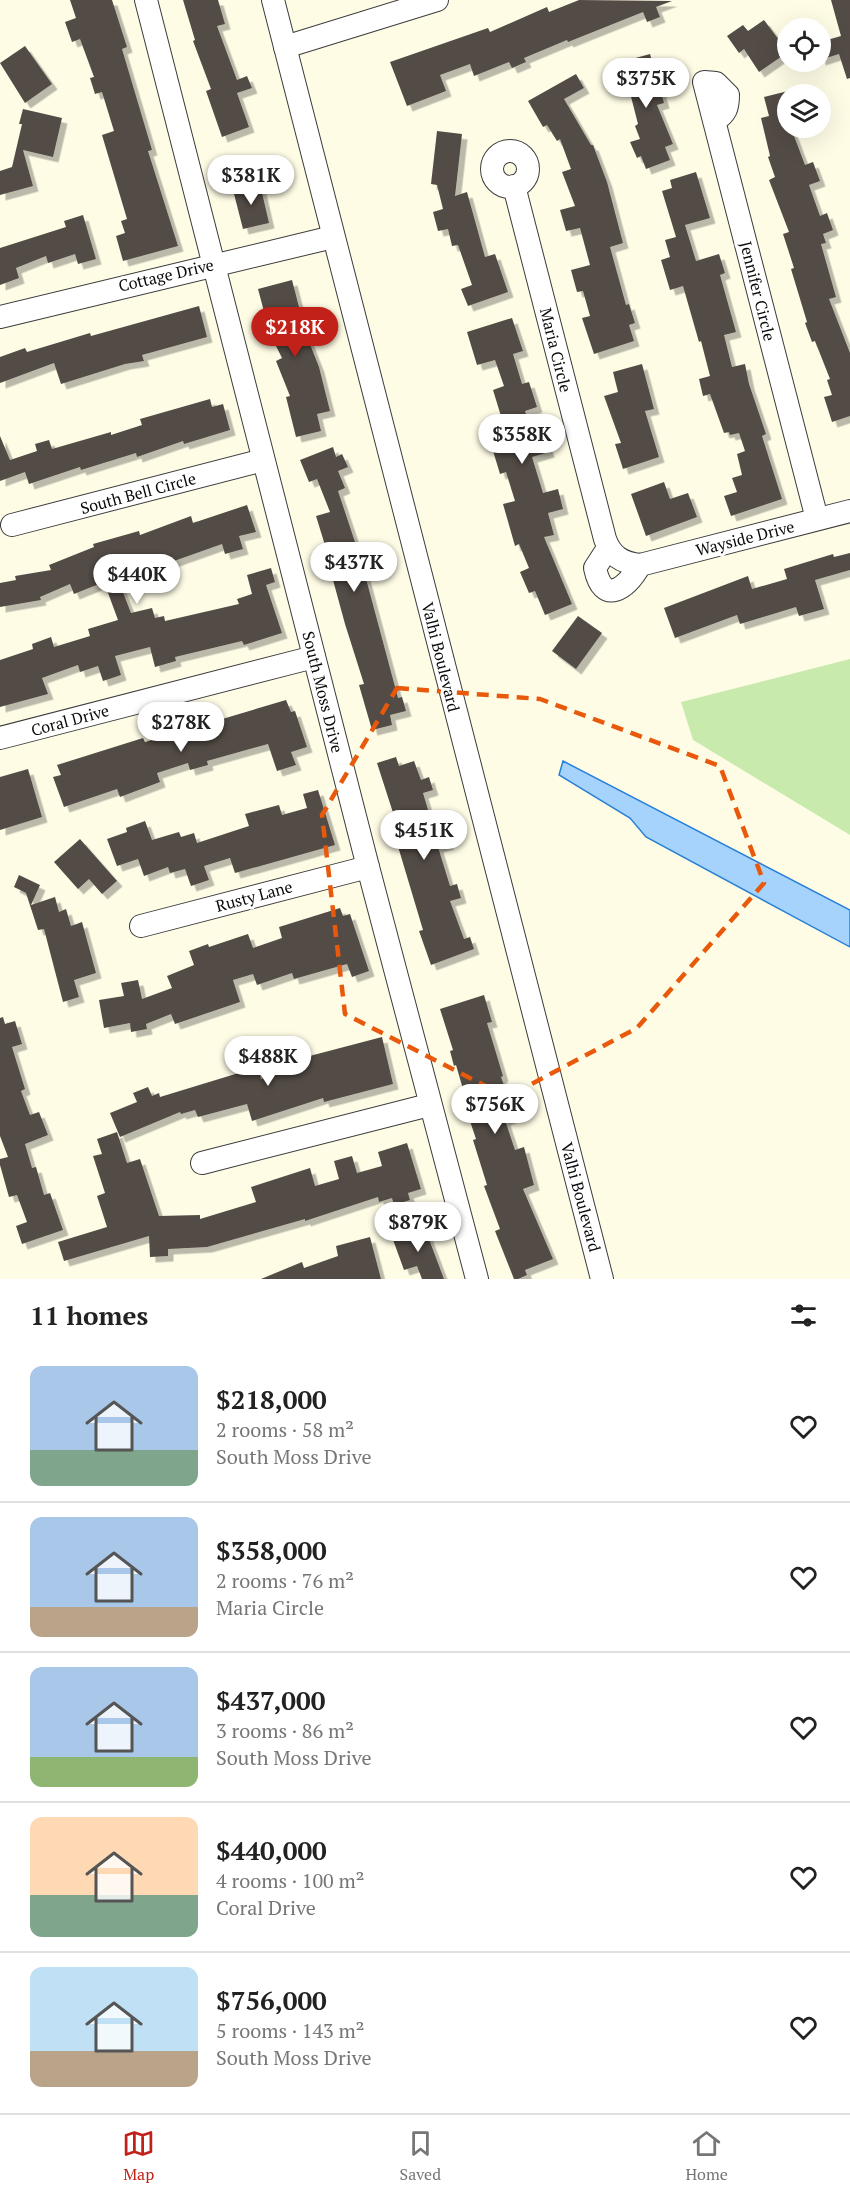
<!DOCTYPE html>
<html lang="en">
<head>
<meta charset="utf-8">
<style>
	:root { --surface:#fff; --page:#f2f2f2; --text:#222; --muted:#767676; --line:#e0e0e0; --accent:#c22119 }
	body { margin:0; font-family:"PT Serif",serif; background:var(--page); color:var(--text); height:100vh; display:flex; flex-direction:column; font-size:22px; white-space:nowrap }
	* { box-sizing:border-box; margin:0 }
	p { font-size:20px; color:var(--muted) }
	.icon { flex:none; width:33px; height:33px; fill:none; stroke:currentColor; stroke-width:2; stroke-linecap:round; stroke-linejoin:round }
	.map { position:relative; height:1279px; overflow:hidden }
	.drawer { display:flex; flex-direction:column; background:var(--surface); flex:1 }
	.drawer>* { flex:none }
	.fabs { position:absolute; left:777px; top:18px; display:grid; gap:12px }
	.fabs a { display:grid; place-items:center; width:54px; height:54px; border-radius:50%; background:var(--surface); box-shadow:0 6px 24px #0002; font-size:30px }
	.price { position:absolute; translate:-50% -51px; padding:0 14px; border-radius:21px; background:#fff; color:#222; font-size:20px; line-height:39px; filter:drop-shadow(0 2px 3px #0008) }
	.price::after { content:''; position:absolute; left:50%; top:36px; width:18px; height:14px; margin-left:-9px; background:inherit; clip-path:polygon(0 0,100% 0,50% 100%) }
	.price.active { background:var(--accent); color:#fff }
	ul { padding:0; list-style:none }
	li { display:flex; align-items:center; gap:18px; height:150px; padding:0 30px }
	li+li { border-top:2px solid var(--line) }
	li span { display:grid; place-items:center; flex:none; width:168px; height:120px; border-radius:12px; color:#555 }
	li>.icon { margin-inline-start:auto }
	span .icon { width:72px; height:72px; fill:#fffc; stroke-width:1 }
	li b { font-size:26px }
	h2 { display:flex; justify-content:space-between; align-items:center; height:72px; padding:0 30px; font-size:26px }
	.dock { display:flex; justify-content:space-around; align-items:center; height:84px; border-top:2px solid var(--line); background:var(--surface); font-size:16px; color:var(--muted) }
	.dock a { display:grid; justify-items:center; gap:3px }
	.dock .active { color:var(--accent) }
	.map>svg:first-child { display:block }
	.green { fill:#c8ebad }
	.water { fill:#a6d3fb; stroke:#2880d7; stroke-width:1.5 }
	.building { fill:#534c45; filter:url(#shadow) }
	.lines { fill:none; stroke-linecap:round; stroke-linejoin:round }
	.minor-casing { stroke:#3c3c3c; stroke-width:24 }
	.minor { stroke:#fff; stroke-width:22 }
	.marked { fill:none; stroke:#e8590c; stroke-width:4.5; stroke-dasharray:12 8; stroke-linejoin:round }
	.labels { text-anchor:middle; stroke-width:6; stroke-linejoin:round; paint-order:stroke }
	.street-label { font-size:16px; fill:#090909; stroke:#fff }
</style>
</head>
<body>
<div class="map">
<svg width="850" height="1279" viewBox="0 0 850 1279">
	<defs>
		<filter id="shadow"><feDropShadow dx="5.5" dy="5.5" stdDeviation="0" flood-color="#0004"/></filter>
	</defs>
	<rect width="100%" height="100%" fill="#fffce6"/>
	<path class="green" d="M850,659V835L693,740L681,702Z"/>
	<path class="water" d="M563,761L850,910V947L646,837L630,818L559,775Z"/>
	<g class="building">
		<path d="M70,0H112L127,47L122,49L152,150L148,151L178,246L123,261L116,236L125,233L121,221L127,219L102,135L114,131L102,92L95,94L90,78L94,77L80,39L72,42L65,22L76,18Z"/>
		<path d="M183,0H218L225,24L217,26L237,80L247,76L252,88L237,93L249,127L222,137L206,91L211,89L193,41L195,40Z"/>
		<path d="M579,0L672,1L656,7L660,17L647,22L643,12L568,42L567,40L524,58L526,62L512,68L509,62L474,76L470,64L440,75L446,91L407,106L390,62L488,28L490,32L547,7L549,12Z"/>
		<path d="M831,0H850V78L847,79L839,54L820,60V42L841,36Z"/>
		<path d="M764,20L779,40L788,34V52L759,72L744,49L739,53L727,36L743,25L748,31Z"/>
		<path d="M25,46L52,84L25,103L0,63Z"/>
		<path d="M650,54L664,103L657,105L673,144L665,147L670,160L646,169L641,156L637,158L630,142L640,139L635,126L638,124L628,85L620,87L614,64Z"/>
		<path d="M576,74L584,88L564,99L591,145H593L607,182L623,243L610,247L626,305L629,304L635,323L629,325L634,341L594,354L582,318L590,316L583,291L577,292L571,270L590,265L580,228L566,231L560,210L575,206L562,172L571,169L560,139L557,141L547,125L543,127L528,101Z"/>
		<path d="M788,91V128H791L805,165L813,162L820,181L809,185L820,216L827,213L833,230L823,234L826,243L821,244L836,297L829,299L850,353V416L832,422L824,397L832,395L827,380L830,379L815,341L812,342L805,323L807,322L791,269L794,268L783,234L789,232L769,180L775,177L768,157L770,156L761,118L769,116L764,97Z"/>
		<path d="M23,109L62,118L53,157L23,150L33,186L0,195V171L12,167L22,124H19Z"/>
		<path d="M437,131L462,134L455,196L467,192L485,257L495,254L508,292L468,306L461,289L472,285L458,245L452,246L448,229L438,231L433,212L443,209L437,185L431,184Z"/>
		<path d="M696,172L710,218L685,225L696,261L719,254L725,273L720,275L736,332L724,335L732,367L745,364L749,384L766,434L762,436L782,499L731,516L724,496L737,492L732,478L742,475L737,454L745,451L739,433L730,435L729,432L724,433L710,394L703,396L699,379L710,376L701,341L699,342L683,286L670,290L661,260L670,257L665,240L676,237L662,191L672,188L670,180Z"/>
		<path d="M260,184L269,223L243,229L233,190Z"/>
		<path d="M83,215L96,259L78,264L75,254L48,263L46,256L16,268L19,278L0,285V248L66,227L64,221Z"/>
		<path d="M292,280L306,334L319,367L330,411L317,414L321,431L296,437L286,397L290,396L276,361L282,358L270,334L258,289Z"/>
		<path d="M199,306L207,337L142,355L144,361L125,364L61,384L54,363L0,383V357L25,348L27,352L90,333L91,336Z"/>
		<path d="M512,318L523,351L513,354L522,384L529,382L537,407L525,411L533,436L543,433L549,452L532,457L543,493L558,489L563,509L548,513L554,535L544,537L572,604L545,615L535,591L529,593L520,572L529,568L519,544L515,546L503,504L515,501L506,472L500,474L491,444L498,442L494,429L504,426L493,390L504,386L495,360L477,365L467,332Z"/>
		<path d="M642,364L654,409L645,411L659,457L623,469L615,444L621,443L604,396L618,392L613,372Z"/>
		<path d="M210,399L212,407L223,404L230,430L184,444L183,441L137,457L136,453L81,470L80,467L29,484L25,472L0,481V436L10,460L37,451L35,444L49,440L52,449L111,432V435L142,425L140,419Z"/>
		<path d="M333,447L336,457L342,454L348,467L338,471L345,488L338,491L361,560L398,698L402,697L406,711L390,715L392,725L372,730L359,685L364,684L345,624L330,569L332,568L316,516L330,512L317,479L309,482L300,460Z"/>
		<path d="M664,482L670,499L688,493L697,517L646,536L631,494Z"/>
		<path d="M247,505L256,532L239,536L243,549L225,554L222,544L160,566L117,577L131,613L152,608L155,618L164,616L165,621L239,604L237,599L252,594L247,575L271,568L275,582L266,585L282,633L244,645L242,641L175,657L176,661L155,667L150,647L115,656L121,675L103,681L98,666L80,672L78,665L42,678L48,694L0,707V660L33,649L32,644L51,637L54,647L90,636L88,629L118,620L104,582L74,594L70,584L40,597L41,600L0,607V583L16,580L15,576L51,570L49,565L94,547L93,544L139,531L140,535L191,516L193,523Z"/>
		<path d="M850,553V570L815,580L824,609L799,616L796,607L740,624L737,615L675,638L664,608L748,576L752,589L787,579L784,569L833,554L834,557Z"/>
		<path d="M578,616L602,633L576,669L552,651Z"/>
		<path d="M286,700L291,712L295,711L307,747L291,752L296,765L277,771L268,744L207,761L208,765L190,770L188,763L157,773L160,782L120,797L117,789L64,807L53,777L61,775L57,765L143,738L145,742Z"/>
		<path d="M396,757L399,766L414,761L421,780L429,777L433,790L423,793L435,833L443,830L448,844L438,847L450,886L457,884L461,898L450,901L464,939L470,937L474,949L431,965L419,931L423,930L391,823L396,822L377,763Z"/>
		<path d="M28,769L42,817L0,830V777Z"/>
		<path d="M318,790L335,845L235,873L230,858L204,866L209,880L191,886L185,869L170,873L168,867L144,876L138,859L117,866L107,839L127,832L126,828L145,821L152,840L179,832L181,837L194,833L197,843L249,826L245,814L279,805L282,815L307,808L303,794Z"/>
		<path d="M80,839L117,881L102,894L89,879L78,889L54,862Z"/>
		<path d="M19,875L40,885L31,905L55,897L59,912L66,909L71,926L82,922L96,973L74,980L79,997L63,1002L44,929L38,930L26,893L14,887Z"/>
		<path d="M340,908L343,916L350,914L369,971L352,977L347,964L294,979L292,973L257,985L253,974L233,980L240,1002L175,1024L171,1014L146,1024L147,1029L131,1032L130,1023L104,1028L99,1000L124,996L121,983L138,980L142,999L172,988L167,976L194,965L189,951L208,944L209,947L248,934L253,948L282,938L279,927Z"/>
		<path d="M484,995L492,1022L487,1023L503,1076L501,1077L515,1116L505,1120L515,1150L524,1147L534,1185L523,1189L553,1259L525,1270L527,1275L518,1279H514L495,1231L500,1229L484,1186L487,1185L473,1140L476,1139L462,1097L465,1096L456,1065L454,1066L450,1051L453,1050L440,1009Z"/>
		<path d="M3,1017L5,1024L15,1021L22,1044L12,1047L25,1089L21,1091L30,1115L39,1112L48,1135L25,1144L32,1168L36,1167L44,1195L50,1193L63,1230L22,1244L16,1226L27,1222L17,1195L9,1197L0,1165V1159L8,1157L0,1136V1018Z"/>
		<path d="M382,1037L393,1084L324,1102L323,1098L252,1121L247,1104L198,1117L195,1110L181,1114L180,1112L120,1137L110,1113L137,1102L133,1093L148,1087L152,1096L159,1093L160,1097L242,1072L239,1061L255,1057L261,1079L286,1071L283,1063Z"/>
		<path d="M117,1132L127,1163L140,1159L159,1216L200,1215V1219L256,1202L251,1187L310,1168L315,1186L339,1179L334,1161L352,1156L357,1173L382,1166L378,1152L407,1143L421,1189L408,1193L410,1200L394,1205L392,1198L379,1202L378,1197L305,1221V1219L207,1247L168,1249V1256L150,1257L149,1236L64,1261L58,1242L107,1227L97,1196L105,1193L93,1156L102,1154L97,1139Z"/>
		<path d="M424,1226L444,1279H422L417,1266L404,1270L392,1237Z"/>
		<path d="M370,1237L381,1279H261L302,1262L304,1268L338,1256L336,1246Z"/>
	</g>
	<g class="lines">
		<g class="minor-casing">
			<g id="minor">
				<path d="M146,0L368,867L477,1279"/>
				<path d="M273,0L602,1279"/>
				<path d="M285,47L437,0"/>
				<path d="M714,121C726,114 728,108 728,95L716,83L704,82L817,519"/>
				<circle cx="510" cy="169" r="18"/>
				<path d="M514,186L605,539C611,556 622,563 640,565L850,511"/>
				<path d="M0,317L333,237"/>
				<path d="M12,525L263,460"/>
				<path d="M608,548L595,568C603,607 627,588 640,565"/>
				<path d="M0,738L314,657"/>
				<path d="M141,926L368,867"/>
				<path d="M202,1163L429,1105"/>
			</g>
		</g>
		<use href="#minor" class="minor"/>
	</g>
	<path class="marked" d="M397,688L540,699L720,766L764,883L637,1028L507,1097L345,1014L322,815Z"/>
	<g class="labels">
		<g class="street-label">
			<text transform="translate(166 275) rotate(-13)" y="6">Cottage Drive</text>
			<text transform="translate(758 291) rotate(76)" y="6">Jennifer Circle</text>
			<text transform="translate(556 350) rotate(76)" y="6">Maria Circle</text>
			<text transform="translate(138 493) rotate(-15)" y="6">South Bell Circle</text>
			<text transform="translate(745 538) rotate(-14)" y="6">Wayside Drive</text>
			<text transform="translate(441 657) rotate(76)" y="6">Valhi Boulevard</text>
			<text transform="translate(323 692) rotate(76)" y="6">South Moss Drive</text>
			<text transform="translate(70 720) rotate(-15)" y="6">Coral Drive</text>
			<text transform="translate(254 896) rotate(-15)" y="6">Rusty Lane</text>
			<text transform="translate(581 1197) rotate(75)" y="6">Valhi Boulevard</text>
		</g>
	</g>
</svg>
<div class="fabs">
<a><svg class="icon" aria-label="locate" viewBox="0 0 24 24"><circle cx="12" cy="12" r="6"/><path d="M12 2v4M12 18v4M2 12h4M18 12h4"/></svg></a>
<a><svg class="icon" aria-label="layers" viewBox="0 0 24 24"><path d="M12 4l9 5-9 5-9-5zM3 14l9 5 9-5"/></svg></a>
</div>
<b class="price" style="left:646px;top:109px">$375K</b>
<b class="price" style="left:251px;top:206px">$381K</b>
<b class="price active" style="left:295px;top:358px">$218K</b>
<b class="price" style="left:522px;top:465px">$358K</b>
<b class="price" style="left:354px;top:593px">$437K</b>
<b class="price" style="left:137px;top:605px">$440K</b>
<b class="price" style="left:181px;top:753px">$278K</b>
<b class="price" style="left:424px;top:861px">$451K</b>
<b class="price" style="left:268px;top:1087px">$488K</b>
<b class="price" style="left:495px;top:1135px">$756K</b>
<b class="price" style="left:418px;top:1253px">$879K</b>
</div>
<section class="drawer">
<h2>11 homes<svg class="icon" aria-label="filters" viewBox="0 0 24 24"><path d="M4 7h16M4 17h16"/><circle cx="9" cy="7" r="2"/><circle cx="15" cy="17" r="2"/></svg></h2>
<ul>
<li><span style="background:linear-gradient(#a9c7e8 70%,#7fa58c 0)"><svg class="icon" aria-label="home" viewBox="0 0 24 24"><path d="M3 11l9-7 9 7M6 9v11h12V9"/></svg></span><div><b>$218,000</b><p>2 rooms · 58 m²</p><p>South Moss Drive</p></div><svg class="icon" aria-label="heart" viewBox="0 0 24 24"><path d="M12 20l-8-8c-3-5 5-10 8-4 3-6 11-1 8 4z"/></svg></li>
<li><span style="background:linear-gradient(#a9c7e8 75%,#b9a48a 0)"><svg class="icon" aria-label="home" viewBox="0 0 24 24"><path d="M3 11l9-7 9 7M6 9v11h12V9"/></svg></span><div><b>$358,000</b><p>2 rooms · 76 m²</p><p>Maria Circle</p></div><svg class="icon" aria-label="heart" viewBox="0 0 24 24"><path d="M12 20l-8-8c-3-5 5-10 8-4 3-6 11-1 8 4z"/></svg></li>
<li><span style="background:linear-gradient(#a9c7e8 75%,#8fb573 0)"><svg class="icon" aria-label="home" viewBox="0 0 24 24"><path d="M3 11l9-7 9 7M6 9v11h12V9"/></svg></span><div><b>$437,000</b><p>3 rooms · 86 m²</p><p>South Moss Drive</p></div><svg class="icon" aria-label="heart" viewBox="0 0 24 24"><path d="M12 20l-8-8c-3-5 5-10 8-4 3-6 11-1 8 4z"/></svg></li>
<li><span style="background:linear-gradient(#ffd9b3 65%,#7fa58c 0)"><svg class="icon" aria-label="home" viewBox="0 0 24 24"><path d="M3 11l9-7 9 7M6 9v11h12V9"/></svg></span><div><b>$440,000</b><p>4 rooms · 100 m²</p><p>Coral Drive</p></div><svg class="icon" aria-label="heart" viewBox="0 0 24 24"><path d="M12 20l-8-8c-3-5 5-10 8-4 3-6 11-1 8 4z"/></svg></li>
<li><span style="background:linear-gradient(#bfe0f5 70%,#b9a48a 0)"><svg class="icon" aria-label="home" viewBox="0 0 24 24"><path d="M3 11l9-7 9 7M6 9v11h12V9"/></svg></span><div><b>$756,000</b><p>5 rooms · 143 m²</p><p>South Moss Drive</p></div><svg class="icon" aria-label="heart" viewBox="0 0 24 24"><path d="M12 20l-8-8c-3-5 5-10 8-4 3-6 11-1 8 4z"/></svg></li>
</ul>
</section>
<nav class="dock">
<a class="active"><svg class="icon" aria-label="map" viewBox="0 0 24 24"><path d="M3 6l6-2 6 2 6-2v14l-6 2-6-2-6 2zM9 4v14M15 6v14"/></svg>Map</a>
<a><svg class="icon" aria-label="saved" viewBox="0 0 24 24"><path d="M7 4h10v16l-5-4-5 4z"/></svg>Saved</a>
<a><svg class="icon" aria-label="home" viewBox="0 0 24 24"><path d="M3 11l9-7 9 7M6 9v11h12V9"/></svg>Home</a>
</nav>
</body>
</html>
